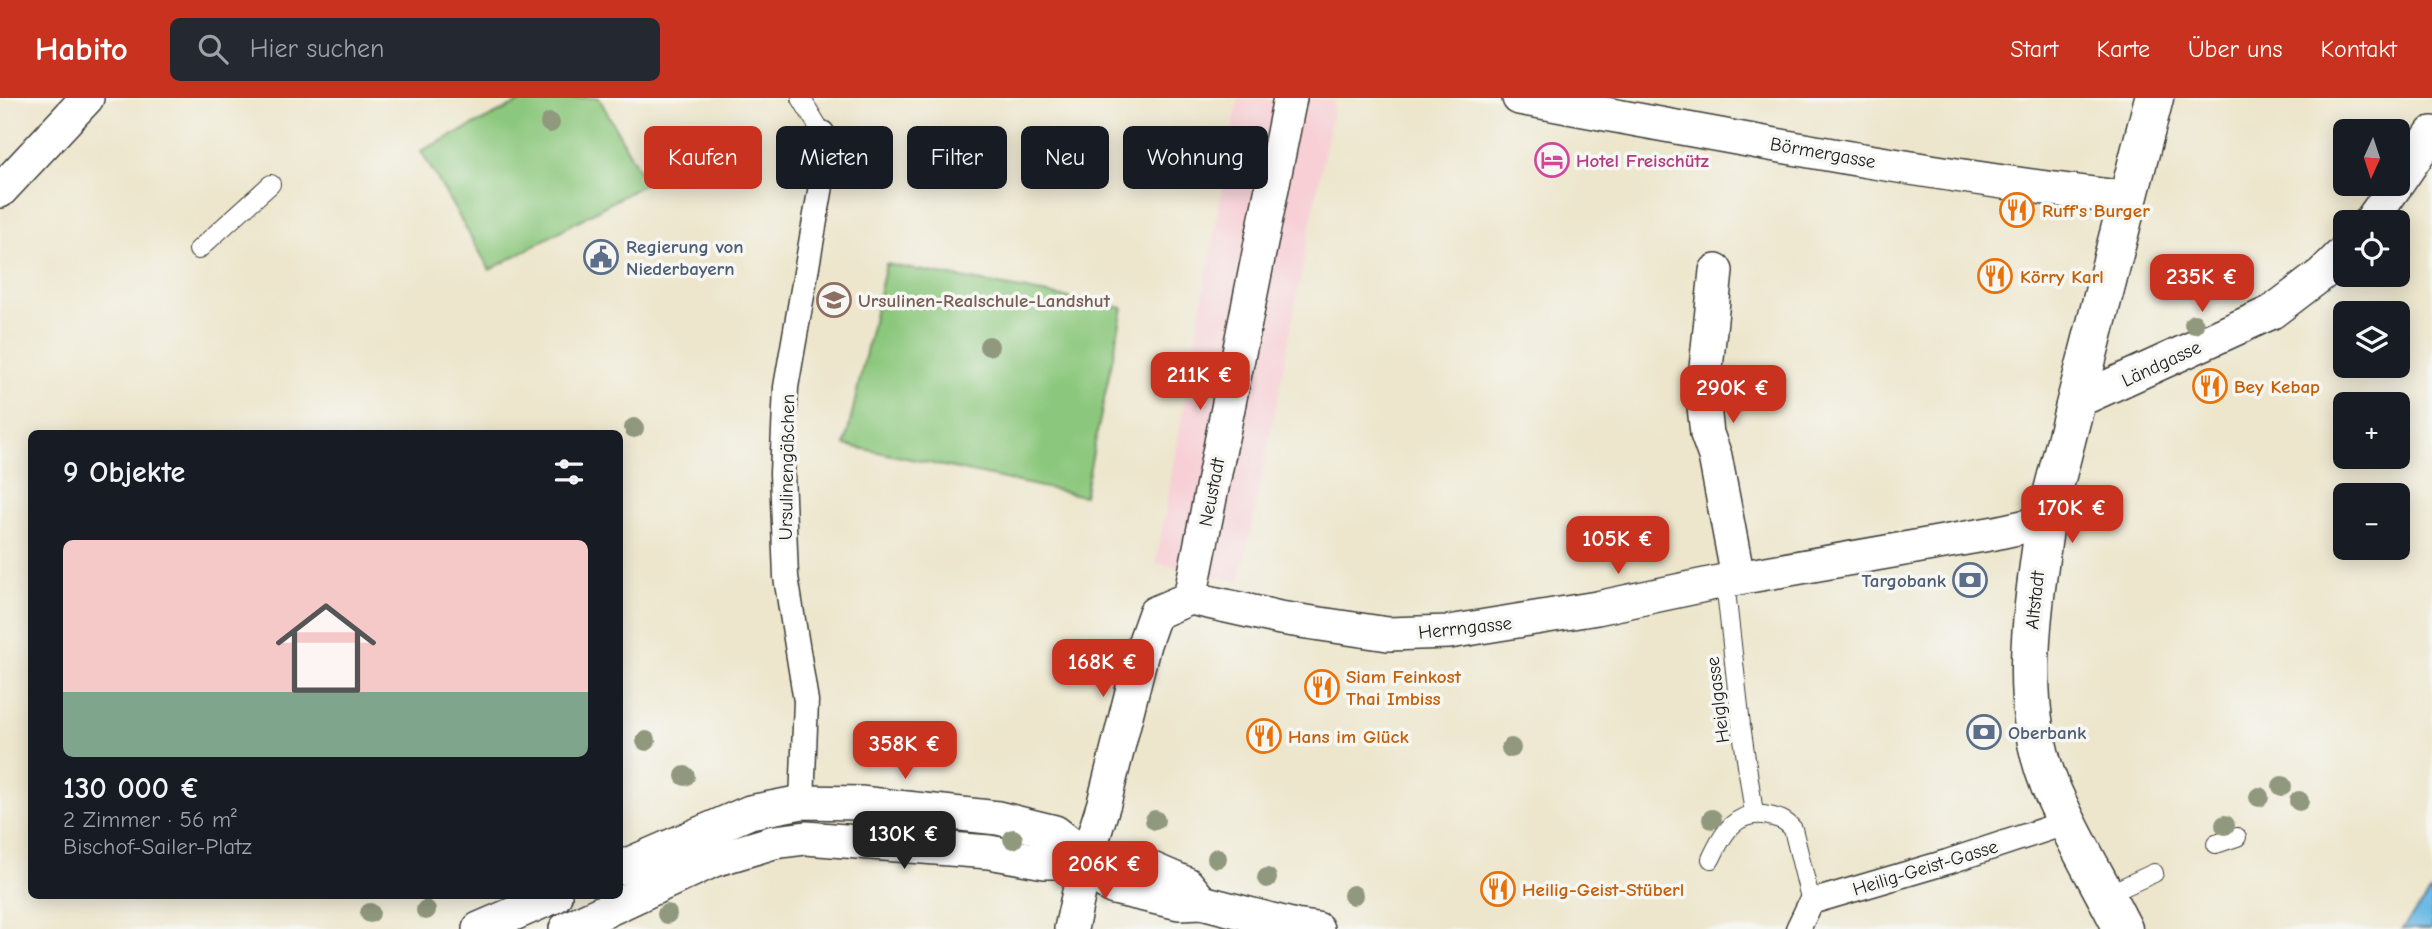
<!DOCTYPE html>
<html lang="de">
<head>
<meta charset="utf-8">
<style>
	:root { --surface:#171b24; --page:#242831; --text:#f1f3f6; --muted:#9ea1a6; --line:#363941; --accent:#c8321e }
	body { margin:0; font-family:"Comic Neue",sans-serif; background:var(--page); color:var(--text); height:100vh; display:flex; flex-direction:column; font-size:26px; white-space:nowrap }
	* { box-sizing:border-box; margin:0 }
	p { font-size:23px; color:var(--muted) }
	.icon { flex:none; width:38px; height:38px; fill:none; stroke:currentColor; stroke-width:2; stroke-linecap:round; stroke-linejoin:round }
	.map { position:relative; flex:1; overflow:hidden }
	.drawer { position:absolute; left:28px; top:332px; width:595px; height:469px; display:flex; flex-direction:column; background:var(--surface); border-radius:10px; box-shadow:0 4px 18px #0003 }
	.drawer>* { flex:none }
	.hud { position:absolute; left:644px; top:28px; width:665px; height:63px; display:flex; gap:14px }
	.needle { width:46px; rotate:183deg }
	.tools { position:absolute; left:2333px; top:21px; display:grid; gap:14px }
	.tools a { display:grid; place-items:center; width:77px; height:77px; border-radius:10px; background:var(--surface); box-shadow:0 4px 18px #0003; font-size:35px }
	.price { position:absolute; translate:-50% -60px; padding:0 16px; border-radius:14px; background:var(--accent); color:#fff; font-size:23px; line-height:46px; filter:drop-shadow(0 2px 4px #0008) }
	.price::after { content:''; position:absolute; left:50%; top:42px; width:21px; height:16px; margin-left:-10px; background:inherit; clip-path:polygon(0 0,100% 0,50% 100%) }
	.price.on { background:#222; color:#fff }
	ul { padding:0; list-style:none }
	li { display:grid; align-content:center; gap:14px; height:371px; padding:0 35px }
	li+li { border-top:2px solid var(--line) }
	li span { display:grid; place-items:center; height:217px; border-radius:10px; color:#555 }
	li>.icon { margin-inline-start:auto }
	span .icon { width:126px; height:126px; fill:#fffc; stroke-width:1 }
	li b { font-size:30px }
	h2 { display:flex; justify-content:space-between; align-items:center; height:84px; padding:0 35px; font-size:30px }
	.tag { padding:0 24px; border-radius:10px; background:var(--surface); box-shadow:0 4px 18px #0003; font-size:24px; line-height:63px }
	.tag.on { background:var(--accent); color:#fff }
	header { display:flex; align-items:center; gap:42px; box-sizing:border-box; height:98px; padding:0 35px; background:var(--accent); color:#fff }
	header strong { font-size:33px }
	nav { display:flex; gap:38px; margin-inline-start:auto; font-size:24px }
	.search { width:490px; height:63px; background:var(--page); display:flex; align-items:center; gap:18px; box-sizing:border-box; padding:0 24px; border-radius:10px; color:var(--muted); font-size:26px }
	.map>svg:first-child { display:block }
	.built { fill:#f7cfd5 }
	.green { fill:#8bc77b; stroke:#54724c; stroke-width:2 }
	.water { fill:#6cb9e6; stroke:#446a81; stroke-width:2 }
	.lines { fill:none; stroke-linecap:round; stroke-linejoin:round }
	.service-casing { stroke:#3b3a36; stroke-width:20 }
	.pedestrian-casing { stroke:#3b3a36; stroke-width:27 }
	.minor-casing { stroke:#3b3a36; stroke-width:36 }
	.tertiary-casing { stroke:#3b3a36; stroke-width:41 }
	.service { stroke:#fff; stroke-width:18 }
	.pedestrian { stroke:#fff; stroke-width:24 }
	.minor { stroke:#fff; stroke-width:33 }
	.tertiary { stroke:#fff; stroke-width:38 }
	.tree { fill:#90987d }
	.labels { text-anchor:middle; stroke-width:7; stroke-linejoin:round; paint-order:stroke }
	.street-label { font-size:19px; fill:#1c1c1c; stroke:#f6f6f2 }
	.hotel-label { font-size:19px; font-weight:bold; fill:#b23c85; stroke:#f6f6f2; text-anchor:start }
	.food-label { font-size:19px; font-weight:bold; fill:#c56008; stroke:#f6f6f2; text-anchor:start }
	.service-label { font-size:19px; font-weight:bold; fill:#4e5e75; stroke:#f6f6f2; text-anchor:start }
	.education-label { font-size:19px; font-weight:bold; fill:#785e54; stroke:#f6f6f2; text-anchor:start }
</style>
</head>
<body>
<header>
<strong>Habito</strong>
<div class="search"><svg class="icon" aria-label="search" viewBox="0 0 24 24"><circle cx="10" cy="10" r="6"/><path d="M15 15l6 6"/></svg>Hier suchen</div>
<nav><a>Start</a><a>Karte</a><a>Über uns</a><a>Kontakt</a></nav>
</header>
<div class="map">
<svg width="2432" height="831" viewBox="0 0 2432 831">
	<rect width="100%" height="100%" fill="#f6f6f2"/>
	<filter id="ink" filterUnits="userSpaceOnUse"><feTurbulence type="fractalNoise" baseFrequency=".0143" numOctaves="2"/><feDisplacementMap in="SourceGraphic" scale="14" xChannelSelector="R" yChannelSelector="G"/><feConvolveMatrix kernelMatrix="1 2 1 2 8 2 1 2 1" color-interpolation-filters="sRGB"/></filter>
	<filter id="wash" filterUnits="userSpaceOnUse"><feTurbulence type="fractalNoise" baseFrequency=".00686" numOctaves="4" result="noise"/><feDisplacementMap in="SourceGraphic" scale="28" xChannelSelector="R" yChannelSelector="G"/><feGaussianBlur stdDeviation="1.57" result="paint"/><feColorMatrix in="noise" values="0 0 0 0 0 0 0 0 0 0 0 0 0 0 0 0 0 1.4 0 .05"/><feComposite in="paint" operator="in"/></filter>
	<g filter="url(#wash)">
		<rect width="100%" height="100%" fill="#ede6cc"/>
		<path class="built" d="M1238,0H1335L1278,298L1240,484L1156,465Z"/>
		<g class="green">
			<path d="M528,0H599L646,85L490,172L421,53Z"/>
			<path d="M886,166L1123,210L1084,398L845,347Z"/>
		</g>
		<path class="water" d="M2432,793V831H2402Z"/>
	</g>
	<g filter="url(#ink)">
		<g class="lines">
			<g class="service-casing">
				<g id="service">
					<path d="M801,0L822,35"/>
					<path d="M198,152L271,86"/>
					<path d="M1725,484L1741,627L1754,715"/>
					<path d="M2216,746L2237,739"/>
					<path d="M1711,761C1723,735 1736,711 1769,718C1781,721 1785,722 1793,731L1811,804"/>
					<path d="M2106,797L2154,775"/>
				</g>
			</g>
			<g class="pedestrian-casing">
				<g id="pedestrian">
					<path d="M802,704L806,603L786,479L782,375L786,289L825,65L822,35"/>
					<path d="M1798,831L1811,804L1947,764L2068,724"/>
				</g>
			</g>
			<g class="minor-casing">
				<g id="minor">
					<path d="M1519,0C1721,37 1923,77 2127,100"/>
					<path d="M2398,85L2432,35"/>
					<path d="M0,93L87,0"/>
					<path d="M2370,124L2397,86"/>
					<path d="M1716,173L1703,299L1707,336L1715,358L1738,480"/>
					<path d="M2077,303L2272,214L2322,176L2345,153"/>
					<path d="M1190,500L1280,520L1388,536L1449,534L1597,510L1738,480L1995,435L2045,424"/>
					<path d="M1190,500L1290,0"/>
					<path d="M620,770L750,714L802,704L860,705L998,720L1055,734L1073,748L1099,780L1114,790L1179,805L1202,804L1295,828L1317,831"/>
					<path d="M479,831L555,798"/>
					<path d="M566,831L714,762L774,744L806,740L989,754L1045,764H1115L1152,771L1187,786L1202,804"/>
					<path d="M1071,831L1086,762L1104,705L1144,546L1155,515L1190,500"/>
				</g>
			</g>
			<g class="tertiary-casing">
				<path id="tertiary" d="M2123,831C2099,783 2071,737 2050,688C2016,604 2033,511 2045,424L2154,0"/>
			</g>
			<use href="#service" class="service"/>
			<use href="#pedestrian" class="pedestrian"/>
			<use href="#minor" class="minor"/>
			<use href="#tertiary" class="tertiary"/>
		</g>
		<g class="tree">
			<circle cx="550" cy="25" r="10"/>
			<circle cx="2194" cy="226" r="10"/>
			<circle cx="989" cy="248" r="10"/>
			<circle cx="634" cy="330" r="10"/>
			<circle cx="646" cy="643" r="10"/>
			<circle cx="1511" cy="650" r="10"/>
			<circle cx="685" cy="678" r="10"/>
			<circle cx="2282" cy="688" r="10"/>
			<circle cx="2259" cy="699" r="10"/>
			<circle cx="2299" cy="703" r="10"/>
			<circle cx="1712" cy="721" r="10"/>
			<circle cx="1155" cy="722" r="10"/>
			<circle cx="2225" cy="727" r="10"/>
			<circle cx="1013" cy="741" r="10"/>
			<circle cx="1217" cy="760" r="10"/>
			<circle cx="1267" cy="780" r="10"/>
			<circle cx="1353" cy="797" r="10"/>
			<circle cx="426" cy="812" r="10"/>
			<circle cx="370" cy="815" r="10"/>
			<circle cx="667" cy="816" r="10"/>
		</g>
	</g>
	<defs>
		<g id="hotel-ring" transform="scale(1.75)"><circle r="9.5" fill="#f6f6f2" stroke="#d1479c" stroke-width="1.5"/><path d="M-6-4.5h1.5V1H6V5H4.5V3h-9V5H-6ZM-4 0a1.8 1.8 0 1 1 3.6 0ZM.5 0V-2.5h3Q6-2.5 6 0Z" fill="#d1479c"/></g>
		<g id="restaurant-ring" transform="scale(1.75)"><circle r="9.5" fill="#f6f6f2" stroke="#e8710a" stroke-width="1.5"/><path d="M-5-6h1v4h1v-4h1v4h1v-4h1v5L-1.5 .5V6h-2V.5L-5-1ZM5-6V6H3V1.5H1.5Q1.5-4 5-6Z" fill="#e8710a"/></g>
		<g id="civic-ring" transform="scale(1.75)"><circle r="9.5" fill="#f6f6f2" stroke="#5c6f8a" stroke-width="1.5"/><path d="M-.6-6.5H3V-4.5H.6V-3L4-1V1h2V6H-6V1h2V-1L-.6-3ZM-1.2 2.5V6h2.4V2.5Z" fill="#5c6f8a"/></g>
		<g id="school-ring" transform="scale(1.75)"><circle r="9.5" fill="#f6f6f2" stroke="#8d6e63" stroke-width="1.5"/><path d="M0-5L7-2L0 1L-7-2ZM-4 1L0 2.5L4 1V4Q0 6-4 4Z" fill="#8d6e63"/></g>
		<g id="bank-ring" transform="scale(1.75)"><circle r="9.5" fill="#f6f6f2" stroke="#5c6f8a" stroke-width="1.5"/><path d="M-6-4H6V4H-6ZM0-2.3a2.3 2.3 0 1 0 0 4.6a2.3 2.3 0 1 0 0-4.6Z" fill="#5c6f8a"/></g>
	</defs>
	<g fill-rule="evenodd">
		<use href="#hotel-ring" x="1552" y="62"/>
		<use href="#restaurant-ring" x="2017" y="112"/>
		<use href="#civic-ring" x="601" y="159"/>
		<use href="#restaurant-ring" x="1995" y="178"/>
		<use href="#school-ring" x="834" y="202"/>
		<use href="#restaurant-ring" x="2210" y="288"/>
		<use href="#bank-ring" x="1970" y="482"/>
		<use href="#restaurant-ring" x="1322" y="589"/>
		<use href="#bank-ring" x="1984" y="634"/>
		<use href="#restaurant-ring" x="1264" y="638"/>
		<use href="#restaurant-ring" x="1498" y="791"/>
	</g>
	<g class="labels">
		<g class="street-label">
			<text transform="translate(1823 54) rotate(10)" y="7">Börmergasse</text>
			<text transform="translate(2161 265) rotate(-25)" y="7">Ländgasse</text>
			<text transform="translate(786 369) rotate(-89)" y="7">Ursulinengäßchen</text>
			<text transform="translate(1211 394) rotate(-79)" y="7">Neustadt</text>
			<text transform="translate(2034 502) rotate(-84)" y="7">Altstadt</text>
			<text transform="translate(1465 529) rotate(-6)" y="7">Herrngasse</text>
			<text transform="translate(1717 602) rotate(-97)" y="7">Heiglgasse</text>
			<text transform="translate(1925 769) rotate(-17)" y="7">Heilig-Geist-Gasse</text>
		</g>
		<g class="hotel-label">
			<text x="1576" y="69">Hotel Freischütz</text>
		</g>
		<g class="food-label">
			<text x="2042" y="119">Ruff's Burger</text>
			<text x="2020" y="185">Körry Karl</text>
			<text x="2234" y="295">Bey Kebap</text>
			<text x="1346" y="585">Siam Feinkost<tspan x="1346" dy="22">Thai Imbiss</tspan></text>
			<text x="1288" y="645">Hans im Glück</text>
			<text x="1522" y="798">Heilig-Geist-Stüberl</text>
		</g>
		<g class="service-label">
			<text x="626" y="155">Regierung von<tspan x="626" dy="22">Niederbayern</tspan></text>
			<text x="1946" y="489" text-anchor="end">Targobank</text>
			<text x="2008" y="641">Oberbank</text>
		</g>
		<g class="education-label">
			<text x="858" y="209">Ursulinen-Realschule-Landshut</text>
		</g>
	</g>
</svg>
<div class="tools">
<a><svg class="needle" viewBox="-14 -14 28 28"><path d="M0-13l5 13h-10z" fill="#e53935"/><path d="M0 13l5-13h-10z" fill="#9ea1a6"/></svg></a>
<a><svg class="icon" aria-label="locate" viewBox="0 0 24 24"><circle cx="12" cy="12" r="6"/><path d="M12 2v4M12 18v4M2 12h4M18 12h4"/></svg></a>
<a><svg class="icon" aria-label="layers" viewBox="0 0 24 24"><path d="M12 4l9 5-9 5-9-5zM3 14l9 5 9-5"/></svg></a>
<a>+</a>
<a>−</a>
</div>
<b class="price" style="left:2202px;top:216px">235K €</b>
<b class="price" style="left:1200px;top:314px">211K €</b>
<b class="price" style="left:1733px;top:327px">290K €</b>
<b class="price" style="left:2072px;top:447px">170K €</b>
<b class="price" style="left:1618px;top:478px">105K €</b>
<b class="price" style="left:1103px;top:601px">168K €</b>
<b class="price" style="left:905px;top:683px">358K €</b>
<b class="price on" style="left:904px;top:773px">130K €</b>
<b class="price" style="left:1105px;top:803px">206K €</b>
<div class="hud">
<a class="tag on">Kaufen</a>
<a class="tag">Mieten</a>
<a class="tag">Filter</a>
<a class="tag">Neu</a>
<a class="tag">Wohnung</a>
</div>
<section class="drawer">
<h2>9 Objekte<svg class="icon" aria-label="filters" viewBox="0 0 24 24"><path d="M4 7h16M4 17h16"/><circle cx="9" cy="7" r="2"/><circle cx="15" cy="17" r="2"/></svg></h2>
<ul>
<li><span style="background:linear-gradient(#f6c9c9 70%,#7fa58c 0)"><svg class="icon" aria-label="home" viewBox="0 0 24 24"><path d="M3 11l9-7 9 7M6 9v11h12V9"/></svg></span><div><b>130 000 €</b><p>2 Zimmer · 56 m²</p><p>Bischof-Sailer-Platz</p></div></li>
</ul>
</section>
</div>
</body>
</html>
